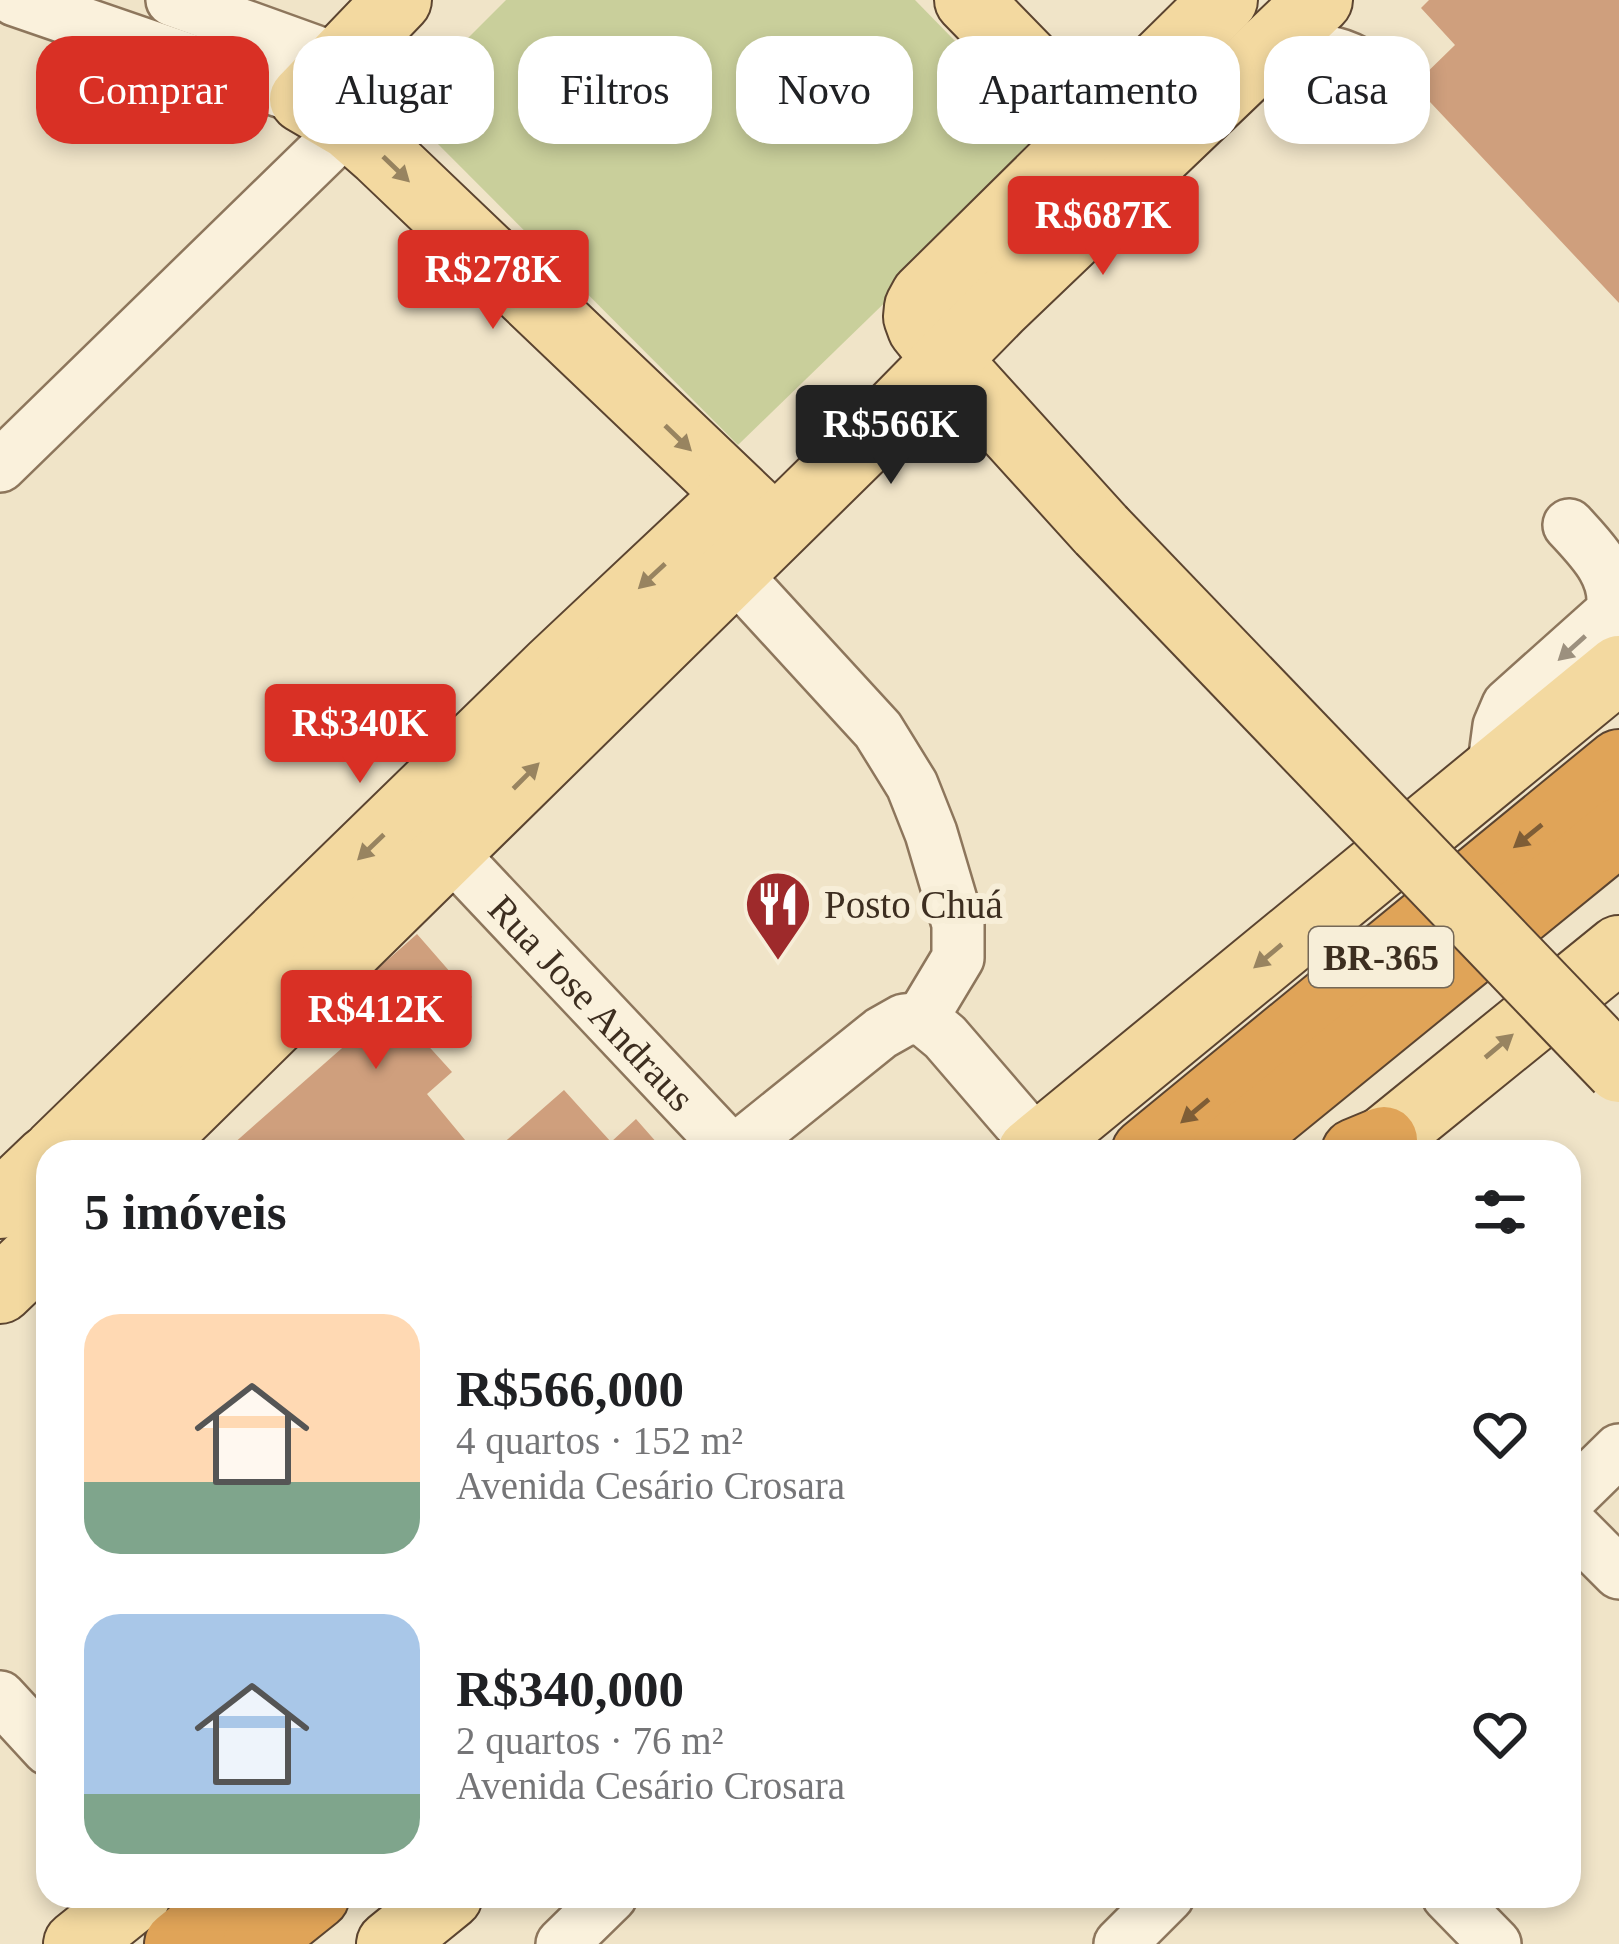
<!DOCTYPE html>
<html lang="pt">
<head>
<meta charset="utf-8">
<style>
	:root { --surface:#fff; --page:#f6f6f6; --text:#202124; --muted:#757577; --accent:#d93025 }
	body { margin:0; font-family:Georgia,serif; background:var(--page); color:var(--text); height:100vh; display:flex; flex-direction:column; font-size:45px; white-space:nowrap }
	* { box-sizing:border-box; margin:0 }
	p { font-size:39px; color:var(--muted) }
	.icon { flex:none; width:66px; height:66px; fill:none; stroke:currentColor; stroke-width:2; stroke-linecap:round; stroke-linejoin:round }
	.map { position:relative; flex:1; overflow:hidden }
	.sheet { position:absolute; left:36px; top:1140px; width:1545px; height:768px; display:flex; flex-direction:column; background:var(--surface); border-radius:36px; box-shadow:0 6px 18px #0003 }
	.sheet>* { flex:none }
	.banner { position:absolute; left:36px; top:36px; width:1548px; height:108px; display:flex; gap:24px }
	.price { position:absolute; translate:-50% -102px; padding:0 27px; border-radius:12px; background:var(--accent); color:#fff; font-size:39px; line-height:78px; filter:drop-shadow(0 3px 6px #0008) }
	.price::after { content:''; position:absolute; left:50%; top:72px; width:36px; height:27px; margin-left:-18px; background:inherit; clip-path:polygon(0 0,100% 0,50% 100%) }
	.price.on { background:#222; color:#fff }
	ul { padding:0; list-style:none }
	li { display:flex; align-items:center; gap:36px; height:300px; padding:0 48px }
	li span { display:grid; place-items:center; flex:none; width:336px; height:240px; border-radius:36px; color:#555 }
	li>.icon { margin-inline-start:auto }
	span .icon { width:144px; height:144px; fill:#fffc; stroke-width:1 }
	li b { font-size:51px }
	h2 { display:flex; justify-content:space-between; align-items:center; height:144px; padding:0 48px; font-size:51px }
	.tag { padding:0 42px; border-radius:36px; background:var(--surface); box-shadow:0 6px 18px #0003; font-size:42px; line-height:108px }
	.tag.on { background:var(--accent); color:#fff }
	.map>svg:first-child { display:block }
	.park { fill:#c9cf9b }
	.building { fill:#cf9f7d }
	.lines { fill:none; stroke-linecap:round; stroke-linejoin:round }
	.minor-casing { stroke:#8d765c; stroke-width:56 }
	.major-casing { stroke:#5b4430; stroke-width:70 }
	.highway-casing { stroke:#5b4430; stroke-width:70 }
	.minor { stroke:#faf1dc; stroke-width:51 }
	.major { stroke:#f3d9a0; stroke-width:66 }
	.highway { stroke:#e0a458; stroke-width:66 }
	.major-bridge-casing { stroke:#5b4430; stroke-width:70; stroke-linecap:butt }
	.major-bridge { stroke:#f3d9a0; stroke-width:66 }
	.oneway { fill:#988460 }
	.oneway2 { fill:#9c907e }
	.oneway3 { fill:#7e5d36 }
	.labels { text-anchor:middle; stroke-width:12; stroke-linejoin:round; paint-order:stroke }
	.shield { fill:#f7eed8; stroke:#756857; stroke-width:3 }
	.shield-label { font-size:36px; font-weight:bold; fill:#3d2e20 }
	.poi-label { font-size:39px; fill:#3d2e20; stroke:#f7eed8; text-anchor:start }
	.street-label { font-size:39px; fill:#3d2e20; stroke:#f7eed8 }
</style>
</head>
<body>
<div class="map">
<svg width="1619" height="1944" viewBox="0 0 1619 1944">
	<rect width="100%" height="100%" fill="#f0e4c8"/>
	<path class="park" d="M506,0H915L1036,124V156L738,445L400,106Z"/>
	<g class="building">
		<path d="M1429,0H1619V303L1414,85L1455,45L1421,8Z"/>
		<path d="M417,934L472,997L438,1027L423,1010L404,1019L452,1072L427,1094L475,1152H239L232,1145L358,1034L342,1000Z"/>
		<path d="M564,1090L611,1142L636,1119L665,1152H493Z"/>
	</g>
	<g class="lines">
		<g class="minor-casing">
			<g id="minor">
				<path d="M15,0L303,99"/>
				<path d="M172,0L339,60"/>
				<path d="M1251,68C1314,41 1341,45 1393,88"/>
				<path d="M0,466L349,126L401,71"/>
				<path d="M733,572L878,730L912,785L931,833L958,924V958L922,1018"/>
				<path d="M1493,771L1499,726L1508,705L1612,612C1619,576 1592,550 1569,525"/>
				<path id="s1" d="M450,852L733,1152"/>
				<path d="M733,1152L881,1033L904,1020L922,1018L945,1037L1039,1146"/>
				<path d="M1569,1499L1619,1450"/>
				<path d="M1569,1523L1619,1573"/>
				<path d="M0,1697L48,1749"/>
				<path d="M1448,1896L1495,1944"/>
				<path d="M562,1944L611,1896"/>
				<path d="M1120,1944L1168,1896"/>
			</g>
		</g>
		<g class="major-casing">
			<g id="major">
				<path d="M398,0L303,99L349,126L381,154L767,522"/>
				<path d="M968,0L1123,159"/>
				<path d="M1101,530L946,359L921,328L917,317L918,307L924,296L1224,0"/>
				<path d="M56,1152L553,668L737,495"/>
				<path d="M142,1152L895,412L998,307L1319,0"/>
				<path d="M1031,1152L1619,669"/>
				<path d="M1369,1152L1619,949"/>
				<path d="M0,1205L48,1159"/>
				<path d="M0,1290L48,1244"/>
				<path d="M77,1944L137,1896"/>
				<path d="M390,1944L449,1896"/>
			</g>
		</g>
		<g class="highway-casing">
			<g id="highway">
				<path d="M1145,1152L1619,763"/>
				<path d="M1225,1152L1619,831"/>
				<path d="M1355,1152L1384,1140"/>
				<path d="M178,1944L237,1896"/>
				<path d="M256,1944L316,1896"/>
			</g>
		</g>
		<use href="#minor" class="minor"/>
		<use href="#major" class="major"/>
		<use href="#highway" class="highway"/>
		<g class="major-bridge-casing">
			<path id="major-bridge" d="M1101,530L1619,1069"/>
		</g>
		<use href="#major-bridge" class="major-bridge"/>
	</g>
	<defs><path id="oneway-solid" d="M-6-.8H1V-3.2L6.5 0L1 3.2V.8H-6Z" transform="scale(3)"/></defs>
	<g class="oneway">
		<use href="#oneway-solid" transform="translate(396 169) rotate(44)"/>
		<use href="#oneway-solid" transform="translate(678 438) rotate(44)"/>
		<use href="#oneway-solid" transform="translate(652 576) rotate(137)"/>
		<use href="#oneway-solid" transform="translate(526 776) rotate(-45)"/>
		<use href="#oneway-solid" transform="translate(371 847) rotate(136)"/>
		<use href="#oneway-solid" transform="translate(1268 956) rotate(140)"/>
		<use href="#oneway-solid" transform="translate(1499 1046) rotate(-40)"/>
	</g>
	<use class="oneway2" href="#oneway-solid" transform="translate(1572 648) rotate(138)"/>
	<g class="oneway3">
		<use href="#oneway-solid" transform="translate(1528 836) rotate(141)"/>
		<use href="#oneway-solid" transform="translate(1195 1111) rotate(140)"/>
	</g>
	<defs>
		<g id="restaurant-pin" transform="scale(3.45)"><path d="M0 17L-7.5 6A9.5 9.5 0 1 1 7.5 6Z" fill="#9e2a2b" stroke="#f7eed8"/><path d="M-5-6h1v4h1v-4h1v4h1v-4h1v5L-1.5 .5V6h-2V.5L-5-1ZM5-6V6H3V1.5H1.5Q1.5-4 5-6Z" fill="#fff"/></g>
	</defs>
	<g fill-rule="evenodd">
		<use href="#restaurant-pin" x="778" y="904"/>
	</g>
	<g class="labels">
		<rect class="shield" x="1309" y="927" width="144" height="60" rx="9"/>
		<g class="shield-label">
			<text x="1381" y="970">BR-365</text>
		</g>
		<g class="poi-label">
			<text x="824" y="918">Posto Chuá</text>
		</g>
		<g class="street-label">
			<text dy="14" stroke="none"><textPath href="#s1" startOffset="207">Rua Jose Andraus</textPath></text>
		</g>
	</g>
</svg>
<b class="price" style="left:1103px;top:278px">R$687K</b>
<b class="price" style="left:493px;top:332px">R$278K</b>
<b class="price on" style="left:891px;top:487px">R$566K</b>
<b class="price" style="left:360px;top:786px">R$340K</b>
<b class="price" style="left:376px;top:1072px">R$412K</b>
<div class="banner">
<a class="tag on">Comprar</a>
<a class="tag">Alugar</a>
<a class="tag">Filtros</a>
<a class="tag">Novo</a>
<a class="tag">Apartamento</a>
<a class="tag">Casa</a>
</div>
<section class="sheet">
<h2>5 imóveis<svg class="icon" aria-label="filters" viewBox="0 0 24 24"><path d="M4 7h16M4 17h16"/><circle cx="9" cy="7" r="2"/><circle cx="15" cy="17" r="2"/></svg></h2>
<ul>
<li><span style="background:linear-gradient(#ffd9b3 70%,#7fa58c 0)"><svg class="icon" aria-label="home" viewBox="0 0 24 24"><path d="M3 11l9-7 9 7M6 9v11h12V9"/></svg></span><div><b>R$566,000</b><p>4 quartos · 152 m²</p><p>Avenida Cesário Crosara</p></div><svg class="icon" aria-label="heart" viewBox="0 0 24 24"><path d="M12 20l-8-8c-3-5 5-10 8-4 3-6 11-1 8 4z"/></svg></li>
<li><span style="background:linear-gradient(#a9c7e8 75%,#7fa58c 0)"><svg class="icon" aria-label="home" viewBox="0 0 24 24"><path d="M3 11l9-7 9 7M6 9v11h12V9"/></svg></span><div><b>R$340,000</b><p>2 quartos · 76 m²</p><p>Avenida Cesário Crosara</p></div><svg class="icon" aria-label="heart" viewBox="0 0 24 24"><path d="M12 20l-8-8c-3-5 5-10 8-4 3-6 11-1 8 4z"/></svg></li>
</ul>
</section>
</div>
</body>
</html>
